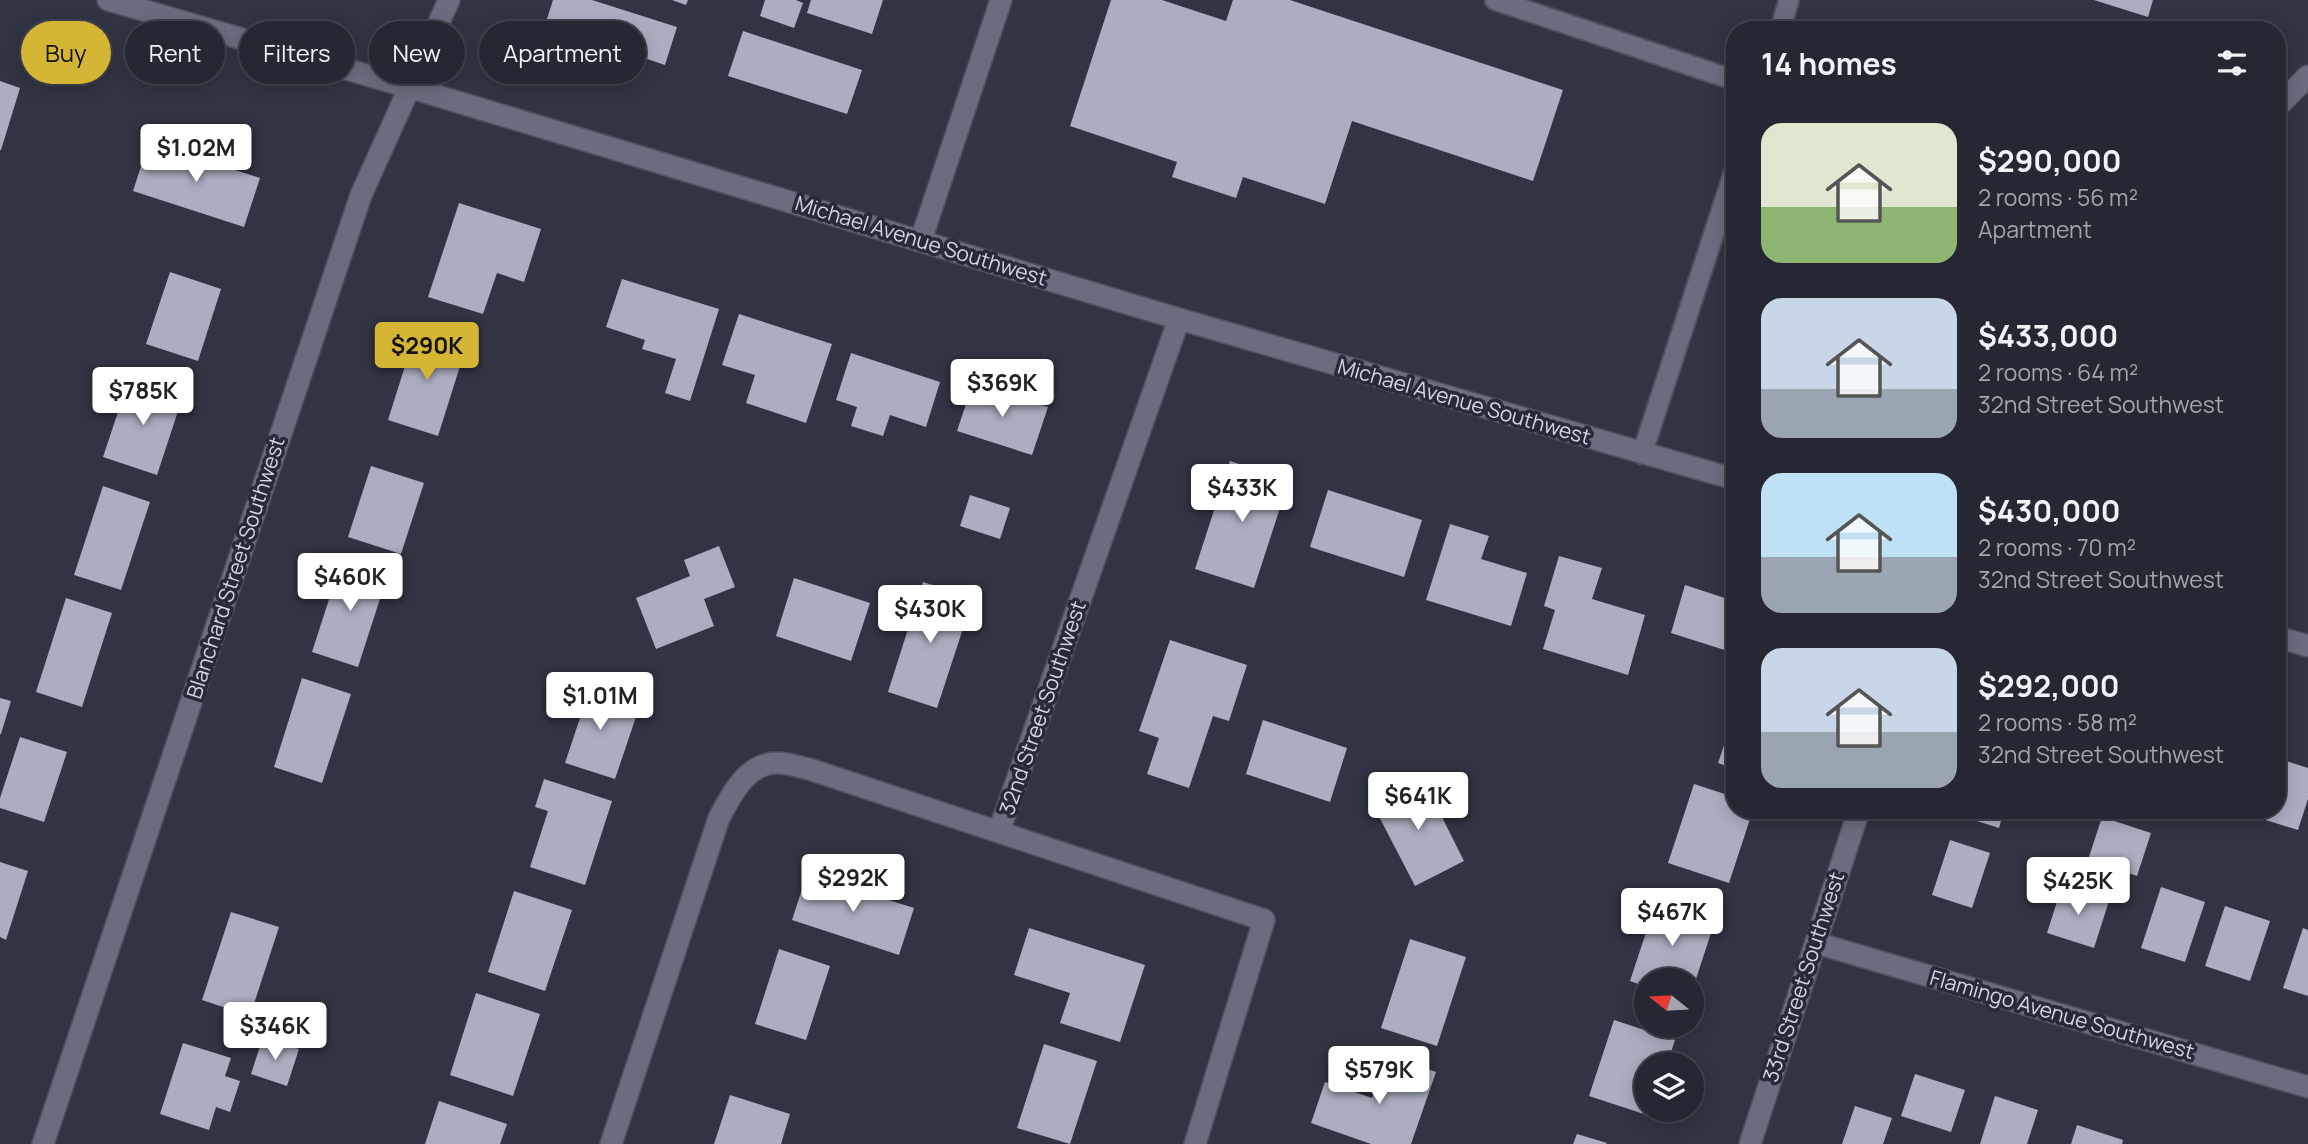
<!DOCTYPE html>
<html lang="en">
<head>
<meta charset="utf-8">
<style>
	:root { --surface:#252732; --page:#2d2f3a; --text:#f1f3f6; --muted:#a3a5ac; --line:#42444d; --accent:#d5b534 }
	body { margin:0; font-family:Manrope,sans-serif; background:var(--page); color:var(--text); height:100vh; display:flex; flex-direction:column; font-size:26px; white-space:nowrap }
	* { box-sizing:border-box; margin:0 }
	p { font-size:23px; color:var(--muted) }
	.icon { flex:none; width:38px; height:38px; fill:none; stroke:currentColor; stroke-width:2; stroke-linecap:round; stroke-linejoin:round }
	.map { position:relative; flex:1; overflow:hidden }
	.details { position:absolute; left:1726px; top:21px; width:560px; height:798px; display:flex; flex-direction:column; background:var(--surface); border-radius:28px; box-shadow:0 4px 18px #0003,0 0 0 2px var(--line) }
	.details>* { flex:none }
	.hud { position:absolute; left:21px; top:21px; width:665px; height:63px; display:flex; gap:14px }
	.needle { width:46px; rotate:288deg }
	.fabs { position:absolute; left:1634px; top:968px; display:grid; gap:14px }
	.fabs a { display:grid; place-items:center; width:70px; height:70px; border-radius:50%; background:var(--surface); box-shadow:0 4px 18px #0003,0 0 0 2px var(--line); font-size:35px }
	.price { position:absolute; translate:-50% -60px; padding:0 16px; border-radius:7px; background:#fff; color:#222; font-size:23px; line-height:46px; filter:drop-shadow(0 2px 4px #0008) }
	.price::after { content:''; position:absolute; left:50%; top:42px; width:21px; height:16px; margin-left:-10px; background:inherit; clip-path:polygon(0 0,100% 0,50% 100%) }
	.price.active { background:var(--accent); color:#111 }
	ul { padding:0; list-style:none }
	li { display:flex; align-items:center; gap:21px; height:175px; padding:0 35px }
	li span { display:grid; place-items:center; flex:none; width:196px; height:140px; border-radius:21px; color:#555 }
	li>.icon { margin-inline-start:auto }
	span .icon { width:84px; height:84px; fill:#fffc; stroke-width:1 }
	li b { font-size:30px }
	h2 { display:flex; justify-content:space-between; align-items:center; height:84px; padding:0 35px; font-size:30px }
	.pill { padding:0 24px; border-radius:32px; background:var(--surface); box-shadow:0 4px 18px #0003,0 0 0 2px var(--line); font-size:24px; line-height:63px }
	.pill.active { background:var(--accent); color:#111 }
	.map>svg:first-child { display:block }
	.building { fill:#aaaebf }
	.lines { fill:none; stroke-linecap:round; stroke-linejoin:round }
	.lane-casing { stroke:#4d505b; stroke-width:23 }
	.street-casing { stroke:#4d505b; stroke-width:24 }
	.secondary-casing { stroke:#4d505b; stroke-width:24 }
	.lane { stroke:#696d7d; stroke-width:19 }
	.street { stroke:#696d7d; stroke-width:21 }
	.secondary { stroke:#696d7d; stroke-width:21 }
	.labels { text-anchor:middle; stroke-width:7; stroke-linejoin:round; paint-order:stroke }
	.street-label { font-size:21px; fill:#d4d6df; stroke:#272a38 }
</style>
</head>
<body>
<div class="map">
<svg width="2308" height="1144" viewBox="0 0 2308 1144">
	<rect width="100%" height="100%" fill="#313442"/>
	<g class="building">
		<path d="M553,0H592L677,27L665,65L614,48L610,60L541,38Z"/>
		<path d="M672,0H688L686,5Z"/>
		<path d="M765,0H796L803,3L794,28L760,16Z"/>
		<path d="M811,0H883L872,34L807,13Z"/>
		<path d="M1111,0H1162L1226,21L1233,0H1290L1563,90L1533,181L1352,121L1325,204L1243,177L1236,198L1172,177L1177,162L1070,126Z"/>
		<path d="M2094,0H2153L2148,17Z"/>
		<path d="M743,31L862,70L847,114L728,76Z"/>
		<path d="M0,81L20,88L1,150H0Z"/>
		<path d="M149,142L260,178L244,227L133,191Z"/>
		<path d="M459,203L541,229L524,282L497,273L483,314L428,297Z"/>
		<path d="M170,272L221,289L198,361L146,344Z"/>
		<path d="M622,279L719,309L690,401L665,393L676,359L642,349L645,340L606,327Z"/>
		<path d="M739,314L832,344L806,423L746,403L755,375L722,365Z"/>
		<path d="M417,328L467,344L438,436L388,420Z"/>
		<path d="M851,353L940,382L926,427L890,415L883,436L851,426L857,407L836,400Z"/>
		<path d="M129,379L183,396L157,475L103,457Z"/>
		<path d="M973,383L1048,407L1032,455L957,431Z"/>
		<path d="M1230,461L1289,480L1254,588L1195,569Z"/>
		<path d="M371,466L424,483L401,554L348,537Z"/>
		<path d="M103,486L150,502L121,590L74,575Z"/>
		<path d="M1328,490L1422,520L1404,577L1310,547Z"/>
		<path d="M970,495L1010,508L1000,539L960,526Z"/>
		<path d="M1450,524L1489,536L1481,559L1527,573L1511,626L1426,600Z"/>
		<path d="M719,546L735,587L704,599L714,626L656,649L636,598L690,576L684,560Z"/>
		<path d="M1559,556L1602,568L1592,599L1645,615L1628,675L1543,649L1555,610L1544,606Z"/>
		<path d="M342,559L388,574L358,667L312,652Z"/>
		<path d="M794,578L870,603L851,661L776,636Z"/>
		<path d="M923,582L973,598L937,708L888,692Z"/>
		<path d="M1685,585L1734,601V653L1671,633Z"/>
		<path d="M66,598L112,613L82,707L36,692Z"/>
		<path d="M1170,640L1247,665L1229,721L1213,716L1189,788L1147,774L1159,738L1139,731Z"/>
		<path d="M302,678L351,694L322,783L274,767Z"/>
		<path d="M574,687L639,708L615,779L565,763L581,715L566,711Z"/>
		<path d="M0,698L11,701L1,734H0Z"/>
		<path d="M1734,716V769L1718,763Z"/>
		<path d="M1263,720L1347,748L1330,802L1246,774Z"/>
		<path d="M20,737L67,752L44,822L0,808V798Z"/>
		<path d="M2277,758L2308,768V799L2298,830L2253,816L2255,810H2277Z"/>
		<path d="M1422,777L1464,861L1415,886L1372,803Z"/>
		<path d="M544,779L612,801L585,885L530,867L548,811L535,807Z"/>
		<path d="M1694,784L1734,797V810H1753L1729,883L1668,863Z"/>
		<path d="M1959,810H2004L1999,828L1958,815Z"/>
		<path d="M2129,810H2162L2159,820Z"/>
		<path d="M2102,817L2151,833L2137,876L2088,860Z"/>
		<path d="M1950,840L1990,853L1972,908L1932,895Z"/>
		<path d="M0,862L28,871L6,940L0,937Z"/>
		<path d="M807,874L914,908L899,955L792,920Z"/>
		<path d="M2062,886L2109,901L2094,948L2047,933Z"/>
		<path d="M2161,887L2205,902L2185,962L2141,948Z"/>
		<path d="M514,891L572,910L545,991L488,972Z"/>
		<path d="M1655,905L1714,924L1693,988L1692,980H1647V987L1630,981Z"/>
		<path d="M2225,906L2270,921L2250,981L2205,966Z"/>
		<path d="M231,912L279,927L250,1016L202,1000Z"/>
		<path d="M1029,928L1145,965L1120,1042L1060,1023L1070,993L1014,975Z"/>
		<path d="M2303,928L2308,930V996L2283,988Z"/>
		<path d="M1410,939L1466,957L1437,1046L1381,1028Z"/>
		<path d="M779,949L830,966L806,1040L755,1024Z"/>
		<path d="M476,993L540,1014L513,1096L450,1075Z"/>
		<path d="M1614,1020L1675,1040L1667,1064H1647V1110H1652L1650,1116L1589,1096Z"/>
		<path d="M263,1037L299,1049L287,1086L251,1074Z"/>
		<path d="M183,1043L231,1058L225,1076L240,1081L230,1112L216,1107L209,1130L160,1114Z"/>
		<path d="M1044,1044L1097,1061L1070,1144L1017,1128Z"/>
		<path d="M1387,1055L1436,1072L1411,1144H1371L1311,1123L1325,1082L1372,1098Z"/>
		<path d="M1915,1074L1965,1090L1951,1132L1901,1116Z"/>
		<path d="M730,1095L790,1114L781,1144H714Z"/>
		<path d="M1995,1096L2038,1110L2027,1144H1980Z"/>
		<path d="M439,1101L507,1124L500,1144H425Z"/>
		<path d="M1855,1106L1892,1118L1883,1144H1842Z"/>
		<path d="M2077,1125L2123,1140L2122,1144H2071Z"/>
		<path d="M1577,1134L1607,1143L1606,1144H1573Z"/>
	</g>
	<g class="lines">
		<g class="lane-casing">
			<g id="lane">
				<path d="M1495,0L1734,80"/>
				<path d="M1780,30L1789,0"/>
				<path d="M1642,454L1734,172"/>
			</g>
		</g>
		<g class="street-casing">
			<g id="street">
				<path d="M2277,107L2308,76"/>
				<path d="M921,240L1001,0"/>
				<path d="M999,831L1179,319"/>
				<path d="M1816,943L2308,1087"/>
				<path d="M43,1144L361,195L449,0"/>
				<path d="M611,1144L719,818C729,799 743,771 765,765C779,760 795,766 809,769L1264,920L1195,1144"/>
				<path d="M1750,1144L1859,810"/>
			</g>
		</g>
		<g class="secondary-casing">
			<g id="secondary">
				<path d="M108,0L408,87L1179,319L1734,479"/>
				<path d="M2277,637L2308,646"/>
			</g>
		</g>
		<use href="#lane" class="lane"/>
		<use href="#street" class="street"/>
		<use href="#secondary" class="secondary"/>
	</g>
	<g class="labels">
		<g class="street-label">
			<text transform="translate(921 241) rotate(17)" y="7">Michael Avenue Southwest</text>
			<text transform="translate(1464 402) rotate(16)" y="7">Michael Avenue Southwest</text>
			<text transform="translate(236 568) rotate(-72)" y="7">Blanchard Street Southwest</text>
			<text transform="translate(1043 708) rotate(-71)" y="7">32nd Street Southwest</text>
			<text transform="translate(1804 977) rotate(-72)" y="7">33rd Street Southwest</text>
			<text transform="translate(2062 1015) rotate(16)" y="7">Flamingo Avenue Southwest</text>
		</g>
	</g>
</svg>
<div class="fabs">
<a><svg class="needle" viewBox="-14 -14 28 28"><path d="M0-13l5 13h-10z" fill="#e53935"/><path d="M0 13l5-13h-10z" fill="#a3a5ac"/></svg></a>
<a><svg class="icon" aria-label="layers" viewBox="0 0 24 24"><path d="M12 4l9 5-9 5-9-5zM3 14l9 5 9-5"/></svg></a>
</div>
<b class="price" style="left:196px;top:184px">$1.02M</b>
<b class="price active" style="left:427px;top:382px">$290K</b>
<b class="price" style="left:1002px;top:419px">$369K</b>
<b class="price" style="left:143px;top:427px">$785K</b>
<b class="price" style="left:1242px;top:524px">$433K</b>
<b class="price" style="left:350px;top:613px">$460K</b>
<b class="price" style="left:930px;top:645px">$430K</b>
<b class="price" style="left:600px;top:732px">$1.01M</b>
<b class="price" style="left:1418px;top:832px">$641K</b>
<b class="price" style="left:853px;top:914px">$292K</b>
<b class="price" style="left:2078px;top:917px">$425K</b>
<b class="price" style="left:1672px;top:948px">$467K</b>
<b class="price" style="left:275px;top:1062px">$346K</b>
<b class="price" style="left:1379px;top:1106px">$579K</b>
<div class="hud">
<a class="pill active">Buy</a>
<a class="pill">Rent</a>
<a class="pill">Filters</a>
<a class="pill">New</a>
<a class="pill">Apartment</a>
</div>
<section class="details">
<h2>14 homes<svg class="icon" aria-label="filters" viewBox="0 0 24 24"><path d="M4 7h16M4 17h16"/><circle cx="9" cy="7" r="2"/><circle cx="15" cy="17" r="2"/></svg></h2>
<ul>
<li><span style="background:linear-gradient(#dfe7d0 60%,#8fb573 0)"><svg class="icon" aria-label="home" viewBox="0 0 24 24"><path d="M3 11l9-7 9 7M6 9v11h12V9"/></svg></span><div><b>$290,000</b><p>2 rooms · 56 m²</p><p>Apartment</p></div></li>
<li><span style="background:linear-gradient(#c9d6e8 65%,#9aa5b1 0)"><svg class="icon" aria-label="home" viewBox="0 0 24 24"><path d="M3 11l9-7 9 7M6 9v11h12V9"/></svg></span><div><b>$433,000</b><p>2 rooms · 64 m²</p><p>32nd Street Southwest</p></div></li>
<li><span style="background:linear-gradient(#bfe0f5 60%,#9aa5b1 0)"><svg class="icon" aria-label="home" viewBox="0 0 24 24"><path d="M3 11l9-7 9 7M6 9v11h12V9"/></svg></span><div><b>$430,000</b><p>2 rooms · 70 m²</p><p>32nd Street Southwest</p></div></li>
<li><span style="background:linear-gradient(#c9d6e8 60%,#9aa5b1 0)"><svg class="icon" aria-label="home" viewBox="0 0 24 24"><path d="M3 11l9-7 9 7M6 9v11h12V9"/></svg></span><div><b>$292,000</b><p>2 rooms · 58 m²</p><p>32nd Street Southwest</p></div></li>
</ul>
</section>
</div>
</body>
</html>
